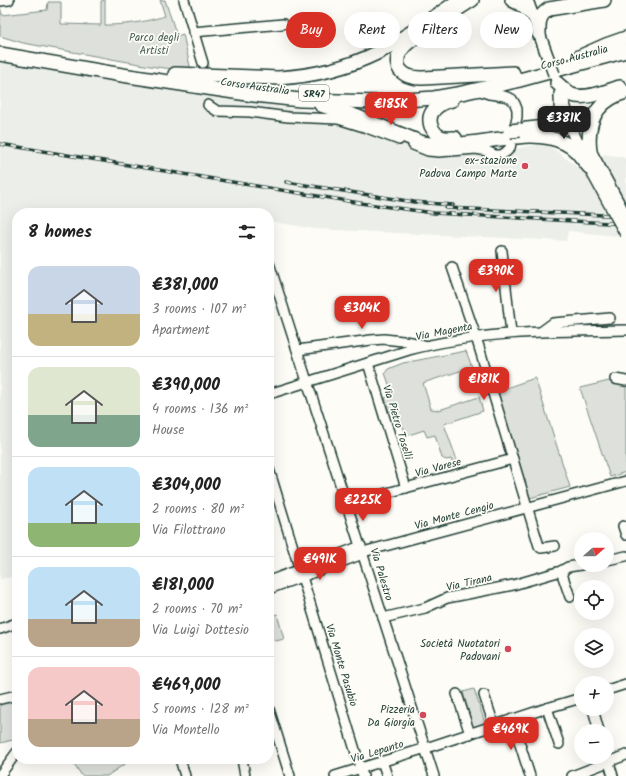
<!DOCTYPE html>
<html lang="en">
<head>
<meta charset="utf-8">
<style>
	:root { --surface:#fff; --page:#f2f2f2; --text:#222; --muted:#767676; --line:#e0e0e0; --accent:#d93025 }
	body { margin:0; font-family:Kalam,sans-serif; background:var(--page); color:var(--text); height:100vh; display:flex; flex-direction:column; font-size:15px; white-space:nowrap }
	* { box-sizing:border-box; margin:0 }
	p { font-size:13px; color:var(--muted) }
	.icon { flex:none; width:22px; height:22px; fill:none; stroke:currentColor; stroke-width:2; stroke-linecap:round; stroke-linejoin:round }
	.map { position:relative; flex:1; overflow:hidden }
	.side { position:absolute; left:12px; top:208px; width:262px; height:556px; display:flex; flex-direction:column; background:var(--surface); border-radius:16px; box-shadow:0 4px 16px #0002 }
	.side>* { flex:none }
	.hud { position:absolute; left:286px; top:12px; width:280px; height:36px; display:flex; gap:8px }
	.needle { width:26px; rotate:69deg }
	.tools { position:absolute; left:574px; top:532px; display:grid; gap:8px }
	.tools a { display:grid; place-items:center; width:40px; height:40px; border-radius:50%; background:var(--surface); box-shadow:0 4px 16px #0002; font-size:20px }
	.price { position:absolute; translate:-50% -34px; padding:0 9px; border-radius:8px; background:var(--accent); color:#fff; font-size:13px; line-height:26px; filter:drop-shadow(0 1px 2px #0008) }
	.price::after { content:''; position:absolute; left:50%; top:24px; width:12px; height:9px; margin-left:-6px; background:inherit; clip-path:polygon(0 0,100% 0,50% 100%) }
	.price.current { background:#222; color:#fff }
	ul { padding:0; list-style:none }
	li { display:flex; align-items:center; gap:12px; height:100px; padding:0 16px }
	li+li { border-top:1px solid var(--line) }
	li span { display:grid; place-items:center; flex:none; width:112px; height:80px; border-radius:12px; color:#555 }
	li>.icon { margin-inline-start:auto }
	span .icon { width:48px; height:48px; fill:#fffc; stroke-width:1 }
	li b { font-size:17px }
	h2 { display:flex; justify-content:space-between; align-items:center; height:48px; padding:0 16px; font-size:17px }
	.tag { padding:0 14px; border-radius:18px; background:var(--surface); box-shadow:0 4px 16px #0002; font-size:14px; line-height:36px }
	.tag.current { background:var(--accent); color:#fff }
	.map>svg:first-child { display:block }
	.built { fill:#eceee9 }
	.green { fill:#dde0db; stroke:#7e8e88 }
	.lines { fill:none; stroke-linecap:round; stroke-linejoin:round }
	.minor-casing { stroke:#1f3d34; stroke-width:12 }
	.major-casing { stroke:#1f3d34; stroke-width:14 }
	.highway-casing { stroke:#1f3d34; stroke-width:16 }
	.minor { stroke:#fdfcf7; stroke-width:9 }
	.major { stroke:#fdfcf7; stroke-width:11 }
	.highway { stroke:#fdfcf7; stroke-width:13 }
	.rail-casing { stroke:#1f3d34; stroke-width:3.5 }
	.rail { stroke:#fdfcf7; stroke-width:2; stroke-dasharray:6; stroke-linecap:butt }
	.major-bridge-casing { stroke:#1f3d34; stroke-width:14; stroke-linecap:butt }
	.highway-bridge-casing { stroke:#1f3d34; stroke-width:16; stroke-linecap:butt }
	.major-bridge { stroke:#fdfcf7; stroke-width:11 }
	.highway-bridge { stroke:#fdfcf7; stroke-width:13 }
	.poi-dot { fill:#d1495b; stroke:#fdfcf7; stroke-width:1.5 }
	.labels { text-anchor:middle; stroke-width:3.5; stroke-linejoin:round; paint-order:stroke }
	.shield { fill:#fdfcf7; stroke:#62766e; stroke-width:1 }
	.shield-label { font-size:10px; font-weight:bold; fill:#1f3d34 }
	.park-label { font-size:11px; fill:#455e55; stroke:#fdfcf7 }
	.street-label { font-size:11px; fill:#1f3d34; stroke:#fdfcf7 }
	.poi-label { font-size:11px; fill:#1f3d34; stroke:#fdfcf7; text-anchor:end }
</style>
</head>
<body>
<div class="map">
<svg width="626" height="776" viewBox="0 0 626 776">
	<rect width="100%" height="100%" fill="#fdfcf7"/>
	<filter id="ink" filterUnits="userSpaceOnUse"><feTurbulence type="fractalNoise" baseFrequency=".025" numOctaves="2"/><feDisplacementMap in="SourceGraphic" scale="8" xChannelSelector="R" yChannelSelector="G"/><feConvolveMatrix kernelMatrix="1 2 1 2 8 2 1 2 1" color-interpolation-filters="sRGB"/></filter>
	<g filter="url(#ink)">
		<path class="built" d="M0,62L288,108L319,112L348,119L424,148L498,152L546,143L580,169L604,154L626,158V237L568,231L566,241L315,229L269,221V213H17V576L0,579Z"/>
		<g class="green">
			<path d="M105,0V25C126,25 145,22 165,16L160,0H165L177,36L183,34L191,71L156,67L23,43L0,36V7L2,15L47,10L48,2H61V24L101,25V1Z"/>
			<path d="M466,351L472,367L423,383L431,409L439,410L479,397L483,411L444,424L457,460L452,462L451,459L446,460L442,458L435,435L427,437L424,430L409,435L405,432L397,410L389,412L385,398L393,396L385,373L388,369L403,363Z"/>
			<path d="M535,378L570,487L530,498L497,391Z"/>
			<path d="M609,381L626,387V472L610,477L580,388Z"/>
			<path d="M277,614L284,639L276,641L272,639L269,640V617Z"/>
			<path d="M474,689L485,723L473,727L463,692Z"/>
			<path d="M17,701V739L0,743V705Z"/>
			<path d="M71,759H128L129,761L107,776H82Z"/>
		</g>
		<g class="lines">
			<g class="minor-casing">
				<g id="minor">
					<path d="M184,0L203,63"/>
					<path d="M0,1L9,0"/>
					<path d="M193,32L283,24"/>
					<path d="M208,105L217,111L250,112L288,117L338,119L364,127L399,140"/>
					<path d="M413,145L428,151L439,152L476,149L487,151L495,155H501L506,152L510,148L517,117V109L515,104L512,99L504,96L489,94L478,90"/>
					<path d="M502,251L511,333"/>
					<path d="M269,263L434,776"/>
					<path d="M452,267L476,337L539,546L541,548L555,546"/>
					<path d="M542,331L553,323L610,318"/>
					<path d="M298,350L371,340L384,339L412,342L424,345"/>
					<path d="M368,363L406,488"/>
					<path d="M615,379L626,381"/>
					<path d="M269,394L409,350C480,331 553,331 626,330"/>
					<path d="M269,469L363,776"/>
					<path d="M346,504L513,459"/>
					<path d="M623,526L626,535"/>
					<path d="M363,552L626,481"/>
					<path d="M607,560L626,556"/>
					<path d="M561,571L570,597"/>
					<path d="M269,581L361,546"/>
					<path d="M269,589L363,554"/>
					<path d="M383,618L425,608L447,598L513,585L561,571L568,567L581,565"/>
					<path d="M0,629L14,624"/>
					<path d="M607,690L626,684"/>
					<path d="M457,694L470,734"/>
					<path d="M484,695L494,725"/>
					<path d="M0,699L17,695"/>
					<path d="M547,708L559,744"/>
					<path d="M269,709L290,776"/>
					<path d="M593,709L599,731"/>
					<path d="M512,719L530,776"/>
					<path d="M607,756L613,776"/>
					<path d="M180,759L185,776"/>
					<path d="M242,759L245,776"/>
					<path d="M382,761L387,776"/>
					<path d="M0,775L17,752"/>
					<path d="M335,776L426,748L547,708L581,698"/>
					<path d="M572,776L626,755"/>
				</g>
			</g>
			<g class="major-casing">
				<g id="major">
					<path d="M527,0L548,58"/>
					<path d="M563,101L573,133L584,158"/>
					<path d="M586,143L599,167"/>
				</g>
			</g>
			<g class="highway-casing">
				<g id="highway">
					<path d="M512,0L520,4L532,15"/>
					<path d="M453,12L472,0"/>
					<path d="M539,34C539,23 538,16 549,9L604,0"/>
					<path d="M413,39C390,54 392,79 423,78L513,73"/>
					<path d="M0,54L122,75L254,95L300,100L377,102L434,98L457,94L516,81L626,51"/>
					<path d="M579,57L606,45L626,38"/>
					<path d="M175,74L278,78C313,76 347,68 379,52C393,45 405,36 418,28C432,18 446,10 459,0"/>
					<path d="M557,83C562,87 566,92 572,95C585,100 607,91 620,87"/>
					<path d="M452,100C440,103 426,111 431,126C433,130 435,134 439,136C443,139 450,138 455,138"/>
					<path d="M321,105L358,117L420,142C449,149 480,141 509,138"/>
					<path d="M526,129C537,128 554,128 560,116C562,110 561,101 561,94"/>
					<path d="M517,137C537,134 562,137 577,152C581,157 585,162 589,167"/>
					<path d="M590,151C586,122 597,100 626,92"/>
				</g>
			</g>
			<use href="#minor" class="minor"/>
			<use href="#major" class="major"/>
			<use href="#highway" class="highway"/>
			<g class="rail-casing">
				<g id="rail">
					<path d="M0,144L360,203L434,213L626,224"/>
					<path d="M286,182L414,202L453,205"/>
					<path d="M446,208L626,216"/>
				</g>
			</g>
			<use href="#rail" class="rail"/>
			<g class="major-bridge-casing">
				<g id="major-bridge">
					<path d="M548,58L554,74"/>
					<path d="M599,167L626,217"/>
					<path d="M591,170L626,234"/>
				</g>
			</g>
			<g class="highway-bridge-casing">
				<path id="highway-bridge" d="M510,131L520,130"/>
			</g>
			<use href="#major-bridge" class="major-bridge"/>
			<use href="#highway-bridge" class="highway-bridge"/>
		</g>
	</g>
	<g class="poi-dot">
		<circle cx="525" cy="166" r="4"/>
		<circle cx="508" cy="649" r="4"/>
		<circle cx="423" cy="715" r="4"/>
	</g>
	<g class="labels">
		<rect class="shield" x="299" y="85" width="30" height="16" rx="3"/>
		<g class="shield-label">
			<text x="314" y="97">SR47</text>
		</g>
		<g class="park-label">
			<text x="154" y="41">Parco degli<tspan x="154" dy="13">Artisti</tspan></text>
		</g>
		<g class="street-label">
			<text transform="translate(574 57) rotate(-15)" y="4">Corso Australia</text>
			<text transform="translate(255 86) rotate(8)" y="4">Corso Australia</text>
			<text transform="translate(444 331) rotate(-11)" y="4">Via Magenta</text>
			<text transform="translate(398 422) rotate(73)" y="4">Via Pietro Toselli</text>
			<text transform="translate(438 467) rotate(-15)" y="4">Via Varese</text>
			<text transform="translate(454 515) rotate(-15)" y="4">Via Monte Cengio</text>
			<text transform="translate(382 574) rotate(73)" y="4">Via Palestro</text>
			<text transform="translate(469 582) rotate(-13)" y="4">Via Tirana</text>
			<text transform="translate(342 665) rotate(73)" y="4">Via Monte Pasubio</text>
			<text transform="translate(377 751) rotate(-17)" y="4">Via Lepanto</text>
		</g>
		<g class="poi-label">
			<text x="517" y="164">ex-stazione<tspan x="517" dy="13">Padova Campo Marte</tspan></text>
			<text x="500" y="647">Società Nuotatori<tspan x="500" dy="13">Padovani</tspan></text>
			<text x="415" y="713">Pizzeria<tspan x="415" dy="13">Da Giorgia</tspan></text>
		</g>
	</g>
</svg>
<div class="tools">
<a><svg class="needle" viewBox="-14 -14 28 28"><path d="M0-13l5 13h-10z" fill="#e53935"/><path d="M0 13l5-13h-10z" fill="#767676"/></svg></a>
<a><svg class="icon" aria-label="locate" viewBox="0 0 24 24"><circle cx="12" cy="12" r="6"/><path d="M12 2v4M12 18v4M2 12h4M18 12h4"/></svg></a>
<a><svg class="icon" aria-label="layers" viewBox="0 0 24 24"><path d="M12 4l9 5-9 5-9-5zM3 14l9 5 9-5"/></svg></a>
<a>+</a>
<a>−</a>
</div>
<b class="price" style="left:391px;top:126px">€185K</b>
<b class="price current" style="left:564px;top:140px">€381K</b>
<b class="price" style="left:496px;top:293px">€390K</b>
<b class="price" style="left:362px;top:330px">€304K</b>
<b class="price" style="left:484px;top:401px">€181K</b>
<b class="price" style="left:363px;top:522px">€225K</b>
<b class="price" style="left:320px;top:581px">€491K</b>
<b class="price" style="left:511px;top:751px">€469K</b>
<div class="hud">
<a class="tag current">Buy</a>
<a class="tag">Rent</a>
<a class="tag">Filters</a>
<a class="tag">New</a>
</div>
<section class="side">
<h2>8 homes<svg class="icon" aria-label="filters" viewBox="0 0 24 24"><path d="M4 7h16M4 17h16"/><circle cx="9" cy="7" r="2"/><circle cx="15" cy="17" r="2"/></svg></h2>
<ul>
<li><span style="background:linear-gradient(#c9d6e8 60%,#c2b280 0)"><svg class="icon" aria-label="home" viewBox="0 0 24 24"><path d="M3 11l9-7 9 7M6 9v11h12V9"/></svg></span><div><b>€381,000</b><p>3 rooms · 107 m²</p><p>Apartment</p></div></li>
<li><span style="background:linear-gradient(#dfe7d0 60%,#7fa58c 0)"><svg class="icon" aria-label="home" viewBox="0 0 24 24"><path d="M3 11l9-7 9 7M6 9v11h12V9"/></svg></span><div><b>€390,000</b><p>4 rooms · 136 m²</p><p>House</p></div></li>
<li><span style="background:linear-gradient(#bfe0f5 70%,#8fb573 0)"><svg class="icon" aria-label="home" viewBox="0 0 24 24"><path d="M3 11l9-7 9 7M6 9v11h12V9"/></svg></span><div><b>€304,000</b><p>2 rooms · 80 m²</p><p>Via Filottrano</p></div></li>
<li><span style="background:linear-gradient(#bfe0f5 65%,#b9a48a 0)"><svg class="icon" aria-label="home" viewBox="0 0 24 24"><path d="M3 11l9-7 9 7M6 9v11h12V9"/></svg></span><div><b>€181,000</b><p>2 rooms · 70 m²</p><p>Via Luigi Dottesio</p></div></li>
<li><span style="background:linear-gradient(#f6c9c9 65%,#b9a48a 0)"><svg class="icon" aria-label="home" viewBox="0 0 24 24"><path d="M3 11l9-7 9 7M6 9v11h12V9"/></svg></span><div><b>€469,000</b><p>5 rooms · 128 m²</p><p>Via Montello</p></div></li>
</ul>
</section>
</div>
</body>
</html>
